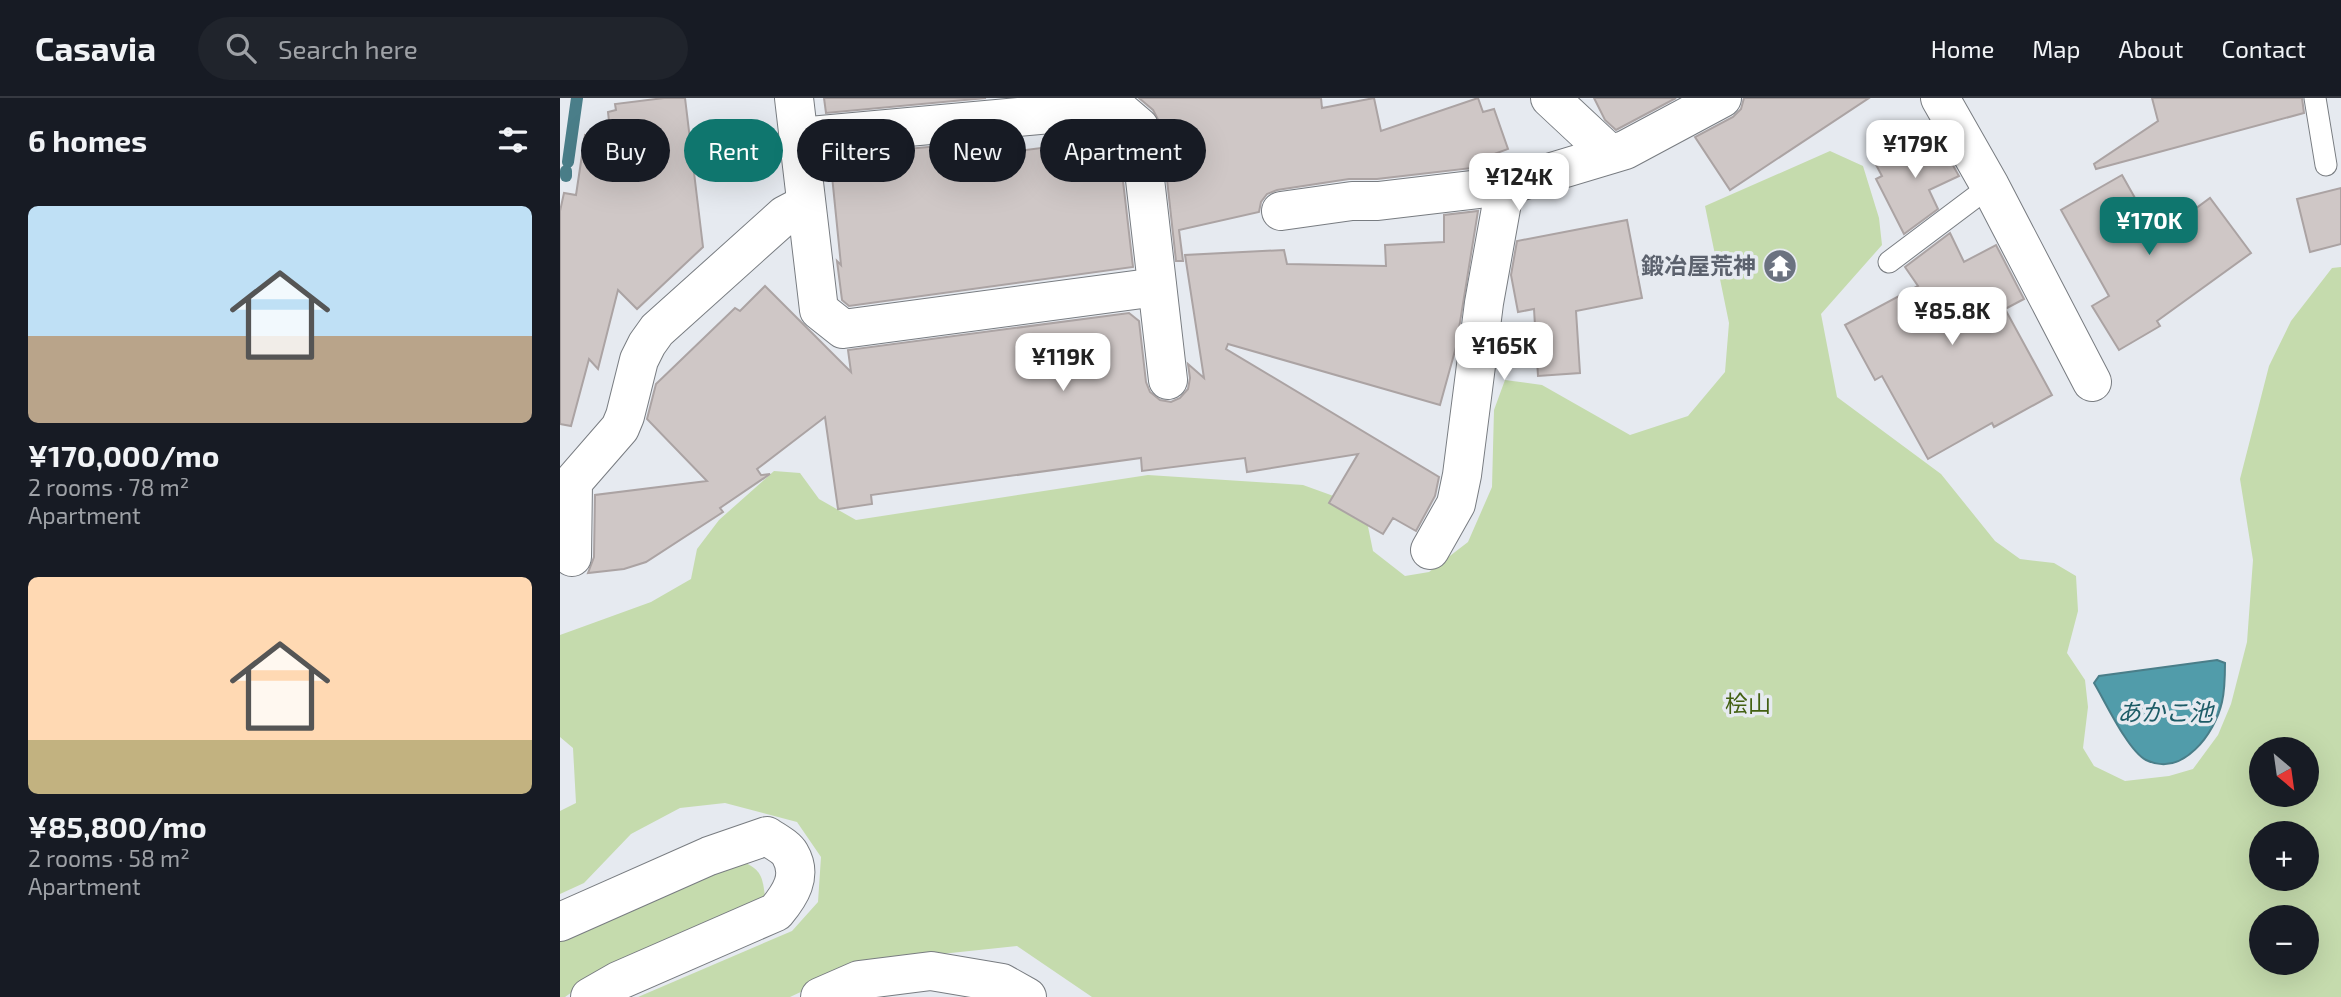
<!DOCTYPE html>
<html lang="en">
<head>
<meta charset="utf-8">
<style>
	:root { --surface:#171b24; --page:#20242c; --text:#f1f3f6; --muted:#9ea1a6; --line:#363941; --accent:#0f766e }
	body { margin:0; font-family:"Exo 2","Noto Sans JP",sans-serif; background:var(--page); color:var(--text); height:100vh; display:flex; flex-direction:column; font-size:26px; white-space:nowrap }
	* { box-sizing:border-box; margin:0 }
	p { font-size:23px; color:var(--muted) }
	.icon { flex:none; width:38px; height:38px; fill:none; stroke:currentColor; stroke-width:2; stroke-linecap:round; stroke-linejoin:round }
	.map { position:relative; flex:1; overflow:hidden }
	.side { display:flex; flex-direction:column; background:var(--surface); width:560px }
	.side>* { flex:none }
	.hud { position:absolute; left:21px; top:21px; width:665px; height:63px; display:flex; gap:14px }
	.needle { width:46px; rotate:151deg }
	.fabs { position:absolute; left:1689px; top:639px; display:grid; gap:14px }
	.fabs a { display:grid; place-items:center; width:70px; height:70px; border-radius:50%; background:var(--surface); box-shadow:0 7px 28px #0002; font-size:35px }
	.price { position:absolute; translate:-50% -60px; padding:0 16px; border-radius:14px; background:#fff; color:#222; font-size:23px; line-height:46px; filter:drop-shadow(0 2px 4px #0008) }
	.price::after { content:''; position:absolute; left:50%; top:42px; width:21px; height:16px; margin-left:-10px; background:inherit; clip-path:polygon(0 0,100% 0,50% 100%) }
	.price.active { background:var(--accent); color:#fff }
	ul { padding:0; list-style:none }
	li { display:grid; align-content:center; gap:14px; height:371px; padding:0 28px }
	li span { display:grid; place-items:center; height:217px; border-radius:10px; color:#555 }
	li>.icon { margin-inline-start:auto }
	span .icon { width:126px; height:126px; fill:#fffc; stroke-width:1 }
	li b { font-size:30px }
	h2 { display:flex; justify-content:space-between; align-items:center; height:84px; padding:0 28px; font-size:30px }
	.chip { padding:0 24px; border-radius:32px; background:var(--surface); box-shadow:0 7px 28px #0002; font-size:24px; line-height:63px }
	.chip.active { background:var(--accent); color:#fff }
	header { display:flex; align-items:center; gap:42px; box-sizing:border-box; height:98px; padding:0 35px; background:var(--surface); border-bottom:2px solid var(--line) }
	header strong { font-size:33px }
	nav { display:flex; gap:38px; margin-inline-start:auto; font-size:24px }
	.search { width:490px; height:63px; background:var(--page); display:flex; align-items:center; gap:18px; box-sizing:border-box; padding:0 24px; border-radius:38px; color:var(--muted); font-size:26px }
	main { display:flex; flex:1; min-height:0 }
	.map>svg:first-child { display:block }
	.green { fill:#c5dbad; fill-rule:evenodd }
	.water { fill:#519caa; stroke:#4a7e89; stroke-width:2 }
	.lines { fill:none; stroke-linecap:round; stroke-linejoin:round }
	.stream { stroke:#4a7e89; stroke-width:12 }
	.building { fill:#cfc7c6; stroke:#aba3a3; stroke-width:2 }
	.service-casing { stroke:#787c81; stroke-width:23 }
	.minor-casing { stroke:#787c81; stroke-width:40 }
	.service { stroke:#fff; stroke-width:21 }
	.minor { stroke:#fff; stroke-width:38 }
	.labels { text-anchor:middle; stroke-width:7; stroke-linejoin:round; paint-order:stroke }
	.worship-label { font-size:23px; font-weight:bold; fill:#5b616d; stroke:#e6eaf0; text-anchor:end }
	.park-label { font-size:23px; fill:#436012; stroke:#e6eaf0 }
	.water-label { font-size:24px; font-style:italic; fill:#1c5b66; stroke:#e6eaf0 }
</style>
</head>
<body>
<header>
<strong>Casavia</strong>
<div class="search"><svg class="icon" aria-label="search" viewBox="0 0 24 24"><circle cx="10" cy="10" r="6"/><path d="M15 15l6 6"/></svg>Search here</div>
<nav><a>Home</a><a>Map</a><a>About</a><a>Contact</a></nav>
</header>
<main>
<section class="side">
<h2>6 homes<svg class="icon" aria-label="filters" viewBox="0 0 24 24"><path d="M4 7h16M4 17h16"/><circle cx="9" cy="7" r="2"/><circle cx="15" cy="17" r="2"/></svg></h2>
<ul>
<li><span style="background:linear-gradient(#bfe0f5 60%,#b9a48a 0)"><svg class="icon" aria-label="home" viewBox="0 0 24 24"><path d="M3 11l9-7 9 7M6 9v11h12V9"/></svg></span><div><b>¥170,000/mo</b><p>2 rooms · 78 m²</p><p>Apartment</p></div></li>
<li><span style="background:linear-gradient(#ffd9b3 75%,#c2b280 0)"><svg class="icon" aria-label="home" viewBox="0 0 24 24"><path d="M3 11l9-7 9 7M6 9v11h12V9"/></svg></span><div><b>¥85,800/mo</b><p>2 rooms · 58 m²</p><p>Apartment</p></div></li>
</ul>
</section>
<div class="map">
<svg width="1781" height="899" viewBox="0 0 1781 899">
	<rect width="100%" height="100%" fill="#e6eaf0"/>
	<g class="green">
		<path d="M1270,53L1303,68L1319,120L1322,147L1261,216L1277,299L1381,376L1435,443L1460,461L1494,465L1516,478L1518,513L1507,555L1525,582L1528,609L1523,650L1534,668L1565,683L1609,678L1633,671L1658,637L1671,606L1687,544L1693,462L1680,381L1709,268L1731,223L1772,170L1781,169V899H532L457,848L305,864L230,899H78L232,833L258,804L261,759L237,724L165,705L120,710L71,736L24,785L0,796V713L16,705L13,650L0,639V537L91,504L131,481L137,451L159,422L214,373L240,375L259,401L296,422L588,377L743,387L804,409L813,453L845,478L869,474L908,444L932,389L934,312L945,282L982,287L1070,337L1128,318L1165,274L1169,225L1145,108ZM1701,651H1746V696H1701ZM1701,735H1746V780H1701ZM1701,819H1746V864H1701Z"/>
		<path d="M177,761C204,772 202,778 206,805L22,887L5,899H0V839Z"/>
	</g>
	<path class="water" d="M1657,562L1665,565C1665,578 1665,591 1662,604C1655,635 1623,680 1586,662C1568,653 1545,603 1534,585L1539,578Z"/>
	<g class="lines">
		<g class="stream">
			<path d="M8,64L17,0"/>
			<path d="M6,78V73"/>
		</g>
	</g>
	<g class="building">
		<path d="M104,0H125L143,149L77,211L58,192L38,271L29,261L11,328L0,326V113L4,95L16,97L25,37L51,42L48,14L56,12L55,6Z"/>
		<path d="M264,0H426L266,15Z"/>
		<path d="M579,0H761L762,10L814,0L821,33L918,0L923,14L934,11L948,51L934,56L938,67L817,81H789L717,92L707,96L701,104L699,114L619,132L623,163H616L601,27L593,12Z"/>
		<path d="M1034,0H1116L1056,32L1045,22Z"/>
		<path d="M1184,0H1309L1170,92L1135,39L1173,19L1181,11Z"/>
		<path d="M1592,0H1742L1744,15L1536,71L1534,66L1598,23Z"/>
		<path d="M541,33H550L558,40L573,169L289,208L282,202L277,163L281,167L270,58L434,43L435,56L544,42Z"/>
		<path d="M1374,34L1399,78L1369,92L1378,111L1344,136L1316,81L1322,78L1315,65Z"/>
		<path d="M1562,77L1597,139L1650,100L1691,155L1597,223L1600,228L1559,252L1532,208L1549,198L1501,112Z"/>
		<path d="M1781,90V146L1750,154L1737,101Z"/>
		<path d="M918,113L896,249L880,307L668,246L666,251L879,379L875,398L856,433L833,420L823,436L769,405L798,356L687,374L685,360L582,373L581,360L311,397L312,406L278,411L265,319L197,371L201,377L210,376L160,410L163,414L86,464L64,471L28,475L34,459L35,397L147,383L87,321L96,286L175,210L180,213L205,188L291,274L288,252L569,215L579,223L586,284L590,294L600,302L611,304L620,300L628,291L630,280L628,266L644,280L625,157L724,152L727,166L826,168L825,147L884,144V117Z"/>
		<path d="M1067,122L1082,200L1016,213L1020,275L978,278L974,211L958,214L951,177L957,143Z"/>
		<path d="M1390,135L1404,164L1436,147L1464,201L1445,211L1492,297L1434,329L1432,325L1368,361L1322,278L1315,282L1285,227L1358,188L1345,169Z"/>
	</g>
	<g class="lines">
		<g class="service-casing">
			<g id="service">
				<path d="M1755,0L1766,67"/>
				<path d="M1329,164L1430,88"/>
			</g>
		</g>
		<g class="minor-casing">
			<g id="minor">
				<path d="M234,0L259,212L283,231L597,189"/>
				<path d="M990,0L1050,56"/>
				<path d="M1380,0L1430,88L1532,284"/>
				<path d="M239,39L557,10L579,29L608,282"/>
				<path d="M721,113L792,103H818L945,88L1065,52L1162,0"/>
				<path d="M870,452L896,406L902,377L924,205L945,88"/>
				<path d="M12,459L13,384L60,330L65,318L79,262L87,246L97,232L225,117L246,106"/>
				<path d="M0,824L149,758L207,738C214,743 226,749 230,756C243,778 230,797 216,814L58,883L30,899"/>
				<path d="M260,899L299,882L371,873L442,885L467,899"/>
			</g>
		</g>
		<use href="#service" class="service"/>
		<use href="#minor" class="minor"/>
	</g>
	<defs>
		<g id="temple-disc" transform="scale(1.75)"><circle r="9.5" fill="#6b7280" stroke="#e6eaf0"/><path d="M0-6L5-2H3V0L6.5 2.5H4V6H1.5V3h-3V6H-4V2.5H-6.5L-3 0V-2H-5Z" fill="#fff"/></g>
	</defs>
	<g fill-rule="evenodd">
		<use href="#temple-disc" x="1220" y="168"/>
	</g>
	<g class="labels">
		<g class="worship-label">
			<text x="1196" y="176">鍛冶屋荒神</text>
		</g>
		<g class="park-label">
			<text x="1188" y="614">桧山</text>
		</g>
		<g class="water-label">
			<text x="1605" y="623">あかこ池</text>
		</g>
	</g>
</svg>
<div class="fabs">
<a><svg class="needle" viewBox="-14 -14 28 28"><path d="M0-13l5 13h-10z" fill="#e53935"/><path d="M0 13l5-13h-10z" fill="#9ea1a6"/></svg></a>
<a>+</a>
<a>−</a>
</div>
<b class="price" style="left:1355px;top:82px">¥179K</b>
<b class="price" style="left:959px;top:115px">¥124K</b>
<b class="price active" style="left:1589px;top:159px">¥170K</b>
<b class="price" style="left:1392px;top:249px">¥85.8K</b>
<b class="price" style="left:944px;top:284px">¥165K</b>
<b class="price" style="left:503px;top:295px">¥119K</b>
<div class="hud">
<a class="chip">Buy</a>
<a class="chip active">Rent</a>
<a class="chip">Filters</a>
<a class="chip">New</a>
<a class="chip">Apartment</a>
</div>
</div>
</main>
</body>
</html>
